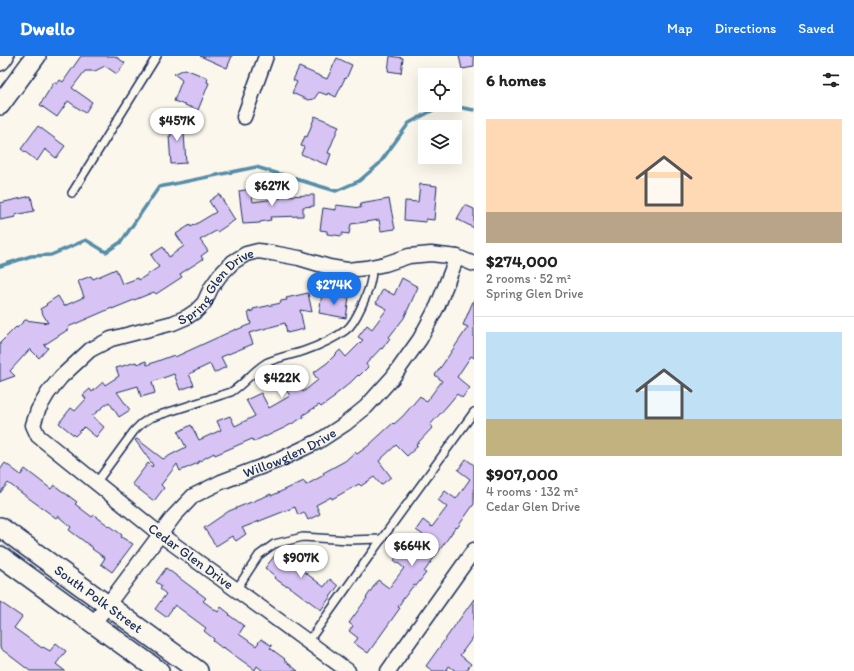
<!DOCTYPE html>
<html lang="en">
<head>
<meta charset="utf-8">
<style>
	:root { --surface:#fff; --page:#f2f2f2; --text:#222; --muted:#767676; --line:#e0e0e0; --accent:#1a73e8 }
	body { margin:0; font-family:Itim,sans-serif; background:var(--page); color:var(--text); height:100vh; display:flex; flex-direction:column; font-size:15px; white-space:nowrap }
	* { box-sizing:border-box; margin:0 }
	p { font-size:13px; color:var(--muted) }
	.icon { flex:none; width:22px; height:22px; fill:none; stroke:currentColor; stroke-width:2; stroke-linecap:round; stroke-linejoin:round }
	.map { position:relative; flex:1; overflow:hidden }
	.panel { display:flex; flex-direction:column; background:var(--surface); width:380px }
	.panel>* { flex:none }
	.buttons { position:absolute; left:418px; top:12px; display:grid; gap:8px }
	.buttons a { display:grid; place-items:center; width:44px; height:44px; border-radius:0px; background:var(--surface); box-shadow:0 4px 16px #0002; font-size:20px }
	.price { position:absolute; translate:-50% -34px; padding:0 9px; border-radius:14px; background:#fff; color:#222; font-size:13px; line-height:26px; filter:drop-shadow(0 1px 2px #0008) }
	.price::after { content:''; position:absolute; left:50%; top:24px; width:12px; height:9px; margin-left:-6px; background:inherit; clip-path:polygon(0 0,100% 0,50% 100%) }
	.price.active { background:var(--accent); color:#fff }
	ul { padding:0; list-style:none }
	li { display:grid; align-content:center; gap:8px; height:212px; padding:0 12px }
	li+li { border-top:1px solid var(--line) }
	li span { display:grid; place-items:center; height:124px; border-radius:0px; color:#555 }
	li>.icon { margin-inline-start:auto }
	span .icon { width:72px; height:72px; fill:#fffc; stroke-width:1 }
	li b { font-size:17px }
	h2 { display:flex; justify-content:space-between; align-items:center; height:48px; padding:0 12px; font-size:17px }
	header { display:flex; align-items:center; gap:24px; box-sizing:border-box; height:56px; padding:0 20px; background:var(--accent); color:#fff }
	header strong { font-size:19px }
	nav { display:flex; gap:22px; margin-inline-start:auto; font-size:14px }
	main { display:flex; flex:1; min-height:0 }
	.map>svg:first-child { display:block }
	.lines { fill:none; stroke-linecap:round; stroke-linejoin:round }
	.stream { stroke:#558da8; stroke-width:3.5 }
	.building { fill:#d7c4f5; stroke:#1b2f5e }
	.service-casing { stroke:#1b2f5e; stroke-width:10 }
	.minor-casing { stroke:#1b2f5e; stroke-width:17 }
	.secondary-casing { stroke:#1b2f5e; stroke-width:22 }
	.service { stroke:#fbf7ec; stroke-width:7 }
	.minor { stroke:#fbf7ec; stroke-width:14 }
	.secondary { stroke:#fbf7ec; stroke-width:19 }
	.labels { text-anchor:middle; stroke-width:3.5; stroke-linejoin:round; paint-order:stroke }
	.street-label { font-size:14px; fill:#1b2f5e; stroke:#fbf7ec }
</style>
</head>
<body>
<header>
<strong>Dwello</strong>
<nav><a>Map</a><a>Directions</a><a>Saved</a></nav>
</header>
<main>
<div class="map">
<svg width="474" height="615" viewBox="0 0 474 615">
	<rect width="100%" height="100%" fill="#fbf7ec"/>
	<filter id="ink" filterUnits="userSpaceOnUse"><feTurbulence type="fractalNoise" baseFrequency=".025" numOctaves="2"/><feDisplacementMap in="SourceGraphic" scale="8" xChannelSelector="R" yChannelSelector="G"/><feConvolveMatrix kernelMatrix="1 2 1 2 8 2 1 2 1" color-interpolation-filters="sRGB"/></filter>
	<g filter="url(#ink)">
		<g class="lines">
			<path class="stream" d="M0,210L31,200L51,199L86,184L106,196L121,186L159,131L256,111L336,135L359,125L379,108L409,67L439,51H458L474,54"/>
		</g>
		<g class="building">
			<path d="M81,0H115L125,7L117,18L105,10L95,15H85L72,32L92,46L85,57L68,45L57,61L40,49L54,26L57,28L60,24L63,26Z"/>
			<path d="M200,0H232L227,12Z"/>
			<path d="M390,0L403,2L401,17L388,15Z"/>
			<path d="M459,0H474V11L462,13Z"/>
			<path d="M337,2L352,9L346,23L345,22L336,41L328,37L327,39L319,36L314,43L308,44L292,37L297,26L293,24L299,11L327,23Z"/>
			<path d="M185,13L208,22L207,26L209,27L198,54L174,45L182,24L174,18Z"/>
			<path d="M315,60L339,70L328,97L331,98L327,109L301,98L304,91L301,90L305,80L307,81Z"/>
			<path d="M183,62L186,107L171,108L169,80H171L170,63Z"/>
			<path d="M38,70L65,90L56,102L45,93L37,105L21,93Z"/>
			<path d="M420,128L437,130L434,164L426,163V166L404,164L405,145L418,146Z"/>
			<path d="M251,133L253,146L281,142V140L314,139V150L303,151V160L270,161L271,164L260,166V167L243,168L239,135Z"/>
			<path d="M219,138L235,164L217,176L216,175L200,184L208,195L201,200L203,203L180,218L182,221L156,238L154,236L112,253V252L68,271L69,273L44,289L48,292L39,302L30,293L10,315L15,320L1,325L0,326V287L16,271L17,272L25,264L48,267L40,253L47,249L46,248L58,240L64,250L84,241L78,225L91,220L93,223L116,213L122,228L138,222L139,224L159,211L151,199L163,191L169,201L184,190L176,178L190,169L191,171L216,156L209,145Z"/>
			<path d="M31,140L34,155L15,159L16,161L0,164V147Z"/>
			<path d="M389,143L395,173L381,175L379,164L351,168L349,178L342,177V180L327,178V175L320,174L323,152L336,154V149L361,152L360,148Z"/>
			<path d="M465,149L474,153V172L457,163Z"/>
			<path d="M402,222L418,231L404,262L389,281L390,282L382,293L381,292L366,308L368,311L359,320L358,319L350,327L334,340L335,341L321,351L319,349L303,359L304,361L286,371L265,381V380L253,386L252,383L215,399L214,397L198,406V407L180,415L177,408L161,429L164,432L154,445L132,428L148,407L152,411L153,409L135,384L137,383L163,403L186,391L178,376L191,369L199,384L221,374L217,365L230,360L235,370L255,360L246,344L261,337L269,352L290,340L279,322L291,315L303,336L318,324L313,317L327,307L340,294L346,301L363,284L358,281L367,269L372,273L387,253L376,247L383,233L394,239Z"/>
			<path d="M308,237L312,256L300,254L304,273L287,277L285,267L249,277L253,288L221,301L226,311L214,317L210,308L189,318L194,329L180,334L174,318L152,326L155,337L141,341L138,330L117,336L130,354L119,361L109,346L92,360L104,371L96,381L84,371L75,380L59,367L71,352L75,355L86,343L83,339L90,333L92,336L103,326L105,329L119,320L116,312L136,306L137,308L146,305L147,309L174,299L175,301L236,273V274L251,268L248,256L253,255V253L281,247L280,245L287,244L286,242Z"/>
			<path d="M322,238L349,242L346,262L319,257Z"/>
			<path d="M474,243V302L471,300L457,321L470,332L462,342L457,338L447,350L430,369L433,371L416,389L418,390L407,400L396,389L379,405L391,421L381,429L374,421L361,430L359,428L332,443L331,441L316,449L320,458L308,464L304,456L298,459L295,451L242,472L246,478L236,485L232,480L216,490L204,472L229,455L271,438V440L304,425L306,429L324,419L323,417L345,405L355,396L357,398L368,390L393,367L394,368L403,360L420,340L426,346L442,325L435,319L443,308L468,271L463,269Z"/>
			<path d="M466,403L474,409V448L457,472L456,471L424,516L426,517L416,530L414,529L403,543L398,551L400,552L368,597L354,587L358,582L349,575L353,570L349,567L367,542H366L378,524L389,532L404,512L394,504L402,494L412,501L426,481L416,474L423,464L432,471L447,451L438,444L445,435L456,443L470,423L458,414Z"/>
			<path d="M5,407L21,419L25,413L51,433L54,429L77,446L75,448L92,461L94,459L109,470V469L122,479L121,481L133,488L112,516L101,508L105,502L92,493L93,492L69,474L71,471L58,460L56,462L8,427L0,437V414Z"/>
			<path d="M284,497L293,504L298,497L309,505L302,514L324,531L330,523L338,530L321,554L290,531L287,529L286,530L274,522L275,520L265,512L276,498L280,501Z"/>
			<path d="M166,512L206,542L203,545L218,556L221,551L230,558L229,559L244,570L239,578L256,590L261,583L272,590L270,592L285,603L284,604L298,615H263L257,610L255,614L223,591L222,592L213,585L214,583L204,575L206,572L175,549L166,561L155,553L166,538L160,533L162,530L156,526Z"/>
			<path d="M474,543V580L460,599L471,608L466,615H456L449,610L446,615H433L426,610Z"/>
			<path d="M0,546L22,561L14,572L42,592L43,591L50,595L56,587L66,595L56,608L65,615H30L0,592Z"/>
		</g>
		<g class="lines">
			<g class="service-casing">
				<g id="service">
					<path d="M72,137L157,0"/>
					<path d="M96,427L134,375L141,368L150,362L231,336C244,328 254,314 266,307C278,301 292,299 304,295C318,290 334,283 346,274C356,267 369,235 371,223C372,219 372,215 372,211"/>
					<path d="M236,534L259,499L274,488L303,481L349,484L382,483"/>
					<path d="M308,586L370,499L474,356"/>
				</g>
			</g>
			<g class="minor-casing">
				<g id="minor">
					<path d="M244,61L266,0"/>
					<path id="s1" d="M94,567L174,460L193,440L221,426L279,404L319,385L345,368L366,351L393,321L420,283L438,249L457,201"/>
					<path id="s2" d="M348,615L161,479L38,380L33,369L38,354L48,337L61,321L90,294L111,283L173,267L187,261L196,255L204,247L211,232L220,219L233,206L246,198L258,195L272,197L299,202L329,211L347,214L366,212L385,208L409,200L431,198L457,201L474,208"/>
					<path d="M388,615L474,494"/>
				</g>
			</g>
			<g class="secondary-casing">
				<g id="secondary">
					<path d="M0,5L4,0"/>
					<path d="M0,49L36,0"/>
					<path id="s3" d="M0,471L198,615"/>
					<path d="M0,500L159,615"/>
				</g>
			</g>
			<use href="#service" class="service"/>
			<use href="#minor" class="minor"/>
			<use href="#secondary" class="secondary"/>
		</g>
	</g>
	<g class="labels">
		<g class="street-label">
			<text dy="5" stroke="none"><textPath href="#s2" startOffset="643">Spring Glen Drive</textPath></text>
			<text dy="5" stroke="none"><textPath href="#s1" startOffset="267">Willowglen Drive</textPath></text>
			<text transform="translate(191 500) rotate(36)" y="5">Cedar Glen Drive</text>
			<text dy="5" stroke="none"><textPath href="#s3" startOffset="122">South Polk Street</textPath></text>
		</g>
	</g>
</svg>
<div class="buttons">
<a><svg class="icon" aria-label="locate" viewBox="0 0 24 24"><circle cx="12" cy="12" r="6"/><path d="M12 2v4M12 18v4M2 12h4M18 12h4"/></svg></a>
<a><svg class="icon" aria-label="layers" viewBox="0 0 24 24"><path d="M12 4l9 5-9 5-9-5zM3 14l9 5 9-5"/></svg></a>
</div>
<b class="price" style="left:177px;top:86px">$457K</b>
<b class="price" style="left:272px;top:151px">$627K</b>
<b class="price active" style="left:334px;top:250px">$274K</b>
<b class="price" style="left:282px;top:343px">$422K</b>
<b class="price" style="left:412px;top:511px">$664K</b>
<b class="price" style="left:301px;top:523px">$907K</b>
</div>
<section class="panel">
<h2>6 homes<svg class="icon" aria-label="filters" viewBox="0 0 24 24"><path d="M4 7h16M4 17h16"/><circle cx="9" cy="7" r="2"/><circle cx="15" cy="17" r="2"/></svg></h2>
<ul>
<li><span style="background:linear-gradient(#ffd9b3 75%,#b9a48a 0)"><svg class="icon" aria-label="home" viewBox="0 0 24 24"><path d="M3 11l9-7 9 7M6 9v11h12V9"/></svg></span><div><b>$274,000</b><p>2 rooms · 52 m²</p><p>Spring Glen Drive</p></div></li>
<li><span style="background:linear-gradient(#bfe0f5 70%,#c2b280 0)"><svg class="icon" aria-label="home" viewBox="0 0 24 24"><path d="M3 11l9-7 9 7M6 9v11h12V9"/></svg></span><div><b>$907,000</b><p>4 rooms · 132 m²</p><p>Cedar Glen Drive</p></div></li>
</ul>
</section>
</main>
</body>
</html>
